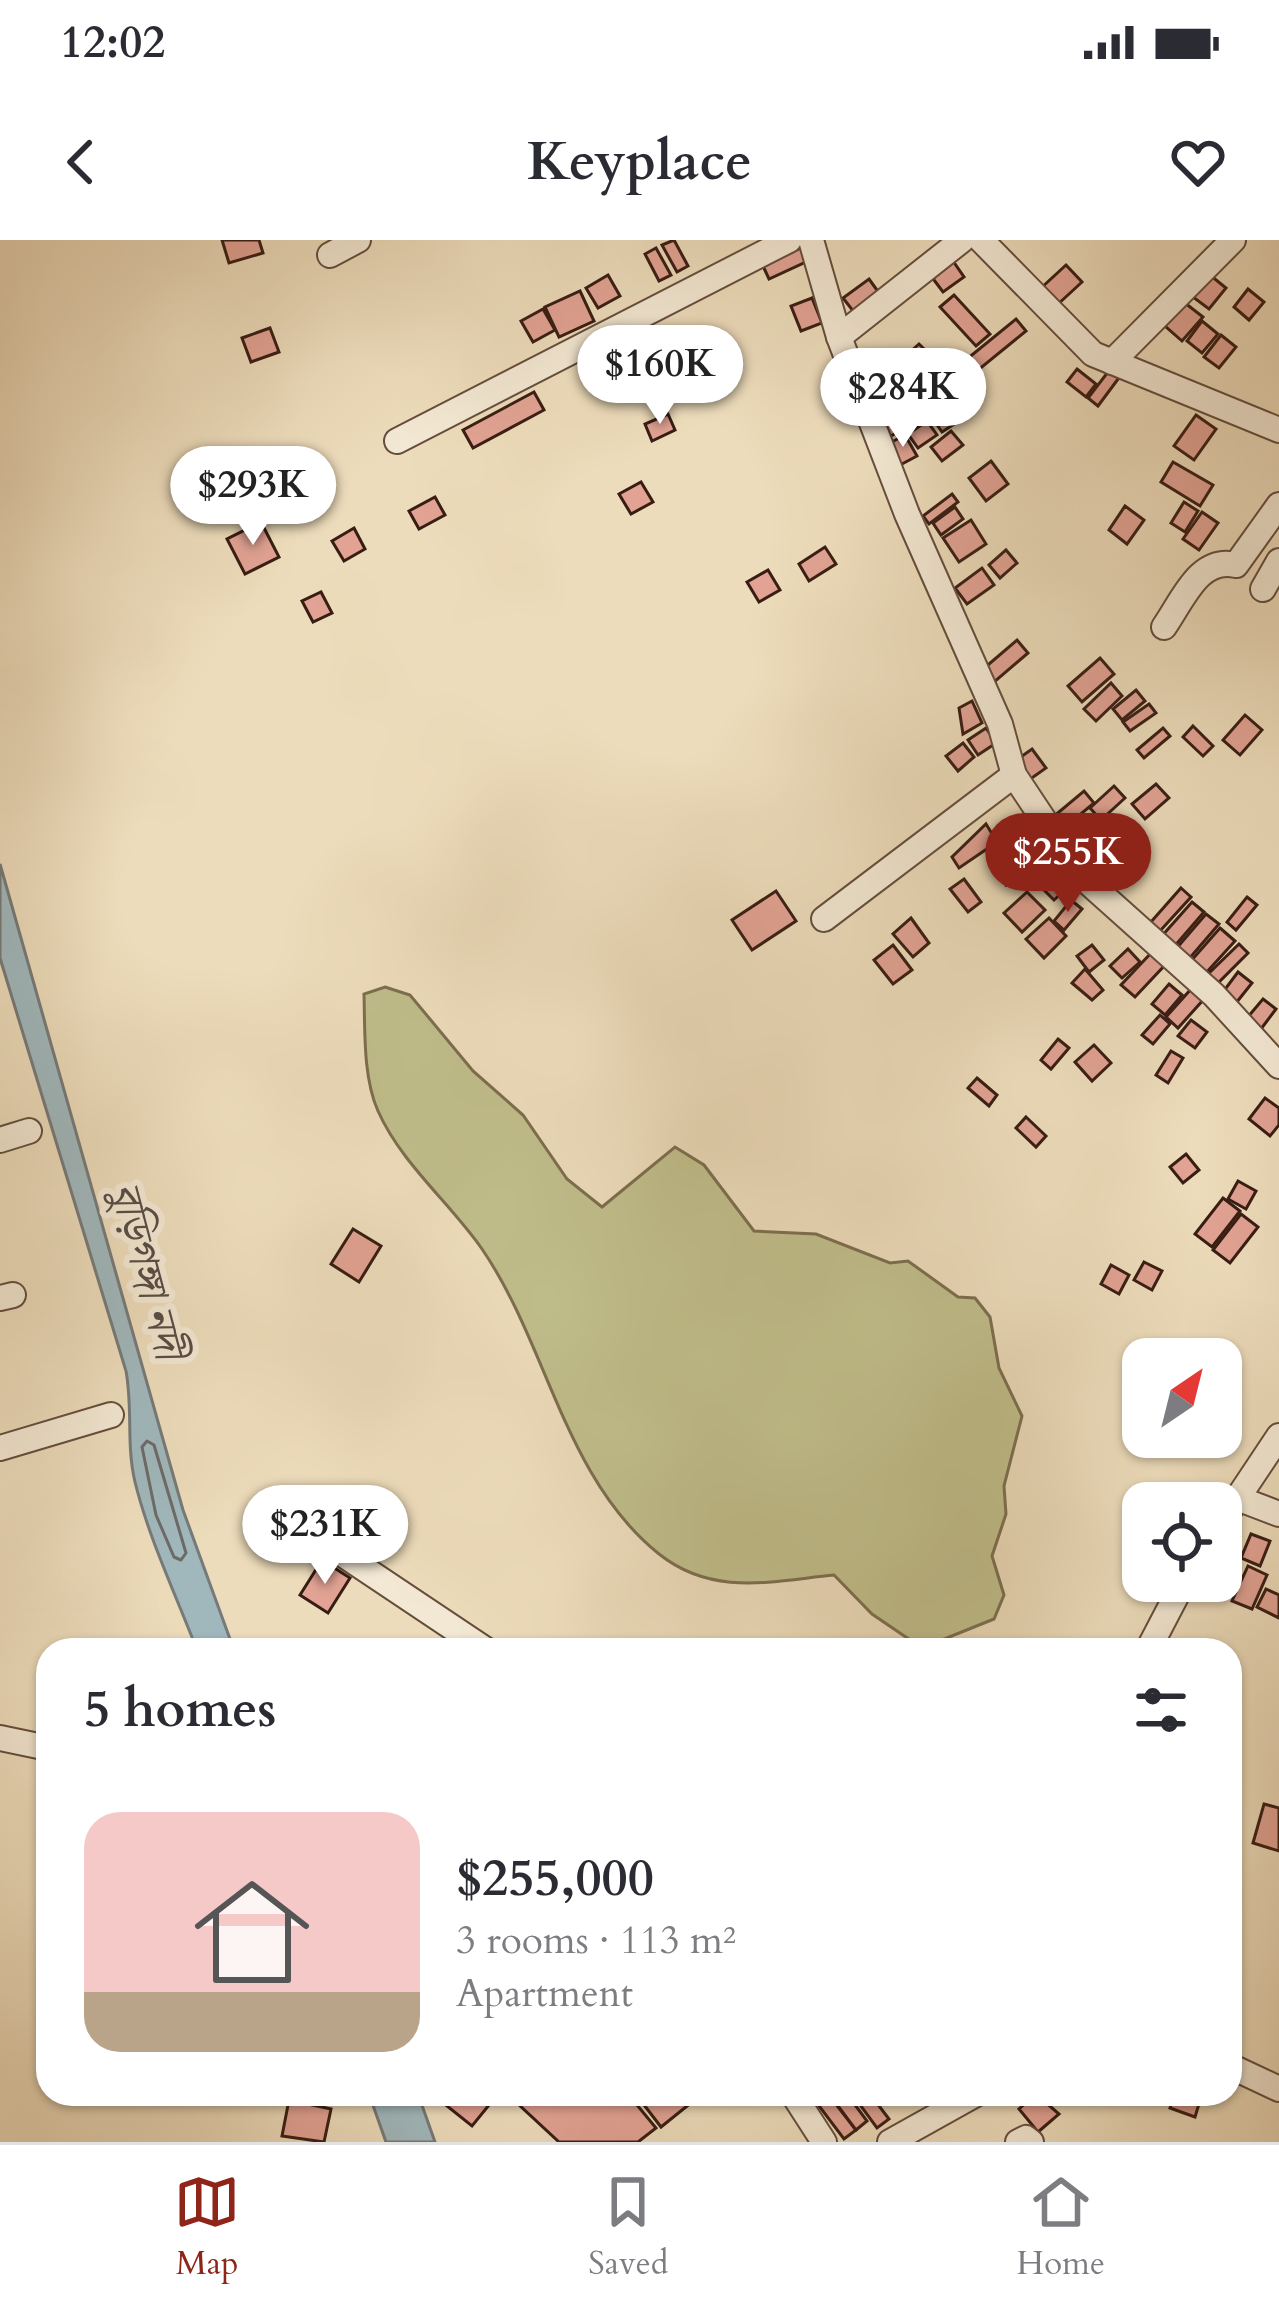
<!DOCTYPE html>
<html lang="en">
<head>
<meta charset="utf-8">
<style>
	:root { --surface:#fff; --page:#f2f2f3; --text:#2b2b33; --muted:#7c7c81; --line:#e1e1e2; --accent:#8f2418 }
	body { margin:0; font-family:Cardo,"Noto Serif Bengali",serif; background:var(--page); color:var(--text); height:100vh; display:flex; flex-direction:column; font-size:45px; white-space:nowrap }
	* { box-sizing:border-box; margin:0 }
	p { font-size:39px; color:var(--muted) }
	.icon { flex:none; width:66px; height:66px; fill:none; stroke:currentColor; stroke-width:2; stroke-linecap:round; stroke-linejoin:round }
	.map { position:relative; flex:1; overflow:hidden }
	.details { position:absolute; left:36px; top:1398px; width:1206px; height:468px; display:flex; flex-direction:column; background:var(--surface); border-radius:36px; box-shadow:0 3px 9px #0004 }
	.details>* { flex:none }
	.needle { width:78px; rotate:35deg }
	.buttons { position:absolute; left:1122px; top:1098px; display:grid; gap:24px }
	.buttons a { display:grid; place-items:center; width:120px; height:120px; border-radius:24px; background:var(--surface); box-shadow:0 3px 9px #0004; font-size:60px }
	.price { position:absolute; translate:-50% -102px; padding:0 27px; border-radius:42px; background:#fff; color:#222; font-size:39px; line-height:78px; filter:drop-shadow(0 3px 6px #0008) }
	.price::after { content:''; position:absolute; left:50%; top:72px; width:36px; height:27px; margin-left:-18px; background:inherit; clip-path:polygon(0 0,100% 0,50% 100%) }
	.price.selected { background:var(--accent); color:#fff }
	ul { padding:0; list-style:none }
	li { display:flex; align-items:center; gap:36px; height:300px; padding:0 48px }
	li+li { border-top:3px solid var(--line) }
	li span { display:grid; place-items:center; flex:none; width:336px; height:240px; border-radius:36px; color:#555 }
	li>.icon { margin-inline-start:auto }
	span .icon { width:144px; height:144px; fill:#fffc; stroke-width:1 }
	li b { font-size:51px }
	h2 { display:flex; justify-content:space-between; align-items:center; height:144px; padding:0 48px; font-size:51px }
	.status { display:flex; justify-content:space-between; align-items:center; height:84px; padding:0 60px; background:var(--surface); direction:ltr }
	.status svg { height:33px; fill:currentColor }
	header { display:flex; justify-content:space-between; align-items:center; height:156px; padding:0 48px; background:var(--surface); font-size:54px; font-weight:700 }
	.tabs { display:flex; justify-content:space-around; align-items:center; height:168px; border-top:3px solid var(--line); background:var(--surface); font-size:33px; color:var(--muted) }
	.tabs a { display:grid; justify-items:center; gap:6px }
	.tabs .selected { color:var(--accent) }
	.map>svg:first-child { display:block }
	.green { fill:#c0be8b; stroke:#7c6e4f; stroke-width:3 }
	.water { fill:#a0b8bd; stroke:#767a79; stroke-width:3 }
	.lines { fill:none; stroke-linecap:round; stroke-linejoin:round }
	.shore { stroke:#6c6a68; stroke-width:3 }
	.building { fill:#e2a394; stroke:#381d13; stroke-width:3 }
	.minor-casing { stroke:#654d3d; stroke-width:28 }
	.minor { stroke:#f3e8d3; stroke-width:24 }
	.labels { text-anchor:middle; stroke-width:12; stroke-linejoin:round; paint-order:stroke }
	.water-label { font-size:42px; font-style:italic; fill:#574c46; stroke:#f3e8d3 }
</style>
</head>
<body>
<div class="status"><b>12:02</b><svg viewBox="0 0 49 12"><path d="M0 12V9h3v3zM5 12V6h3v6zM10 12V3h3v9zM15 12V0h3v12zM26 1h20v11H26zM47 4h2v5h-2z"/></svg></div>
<header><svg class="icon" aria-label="back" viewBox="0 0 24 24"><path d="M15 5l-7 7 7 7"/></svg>Keyplace<svg class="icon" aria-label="heart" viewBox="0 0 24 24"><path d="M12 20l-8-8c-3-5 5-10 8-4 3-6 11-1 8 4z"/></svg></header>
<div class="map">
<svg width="1279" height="1902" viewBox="0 0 1279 1902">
	<rect width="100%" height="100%" fill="#eddcbb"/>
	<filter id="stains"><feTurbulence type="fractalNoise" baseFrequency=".00167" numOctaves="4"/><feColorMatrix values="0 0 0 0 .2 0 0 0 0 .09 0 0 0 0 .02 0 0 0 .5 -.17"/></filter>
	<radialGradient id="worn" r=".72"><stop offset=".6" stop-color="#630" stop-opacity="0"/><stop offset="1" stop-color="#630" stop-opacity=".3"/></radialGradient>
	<path class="green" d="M385,747L410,755L473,831L523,875L567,939L602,967L675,907L704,925L754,991L816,994L890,1023L908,1021L958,1057L975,1058L990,1077L999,1128L1022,1176L1004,1246L1006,1274L992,1316L1004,1355L994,1379L922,1408L872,1374L834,1335C772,1341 713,1357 659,1314C564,1238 548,1105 482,1009C450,963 401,923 378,871C363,838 365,790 364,754Z"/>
	<g class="water">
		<path d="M0,624L183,1270L234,1410H197C176,1355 149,1299 135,1242C126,1204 133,1169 126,1131L0,718Z"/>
		<path d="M369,1854H418L435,1902H386Z"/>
	</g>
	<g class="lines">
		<path class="shore" d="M147,1201L154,1205L186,1313L181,1320L174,1317L156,1275L142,1207Z"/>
	</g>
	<g class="building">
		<path d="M222,0H259L263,13L229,23Z"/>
		<path d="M674,0L688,26L677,32L662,5Z"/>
		<path d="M803,7L810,20L769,39L763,26Z"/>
		<path d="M656,8L671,35L659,41L645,14Z"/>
		<path d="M953,21L964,37L943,52L931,36Z"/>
		<path d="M1066,25L1082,42L1056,66L1040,49Z"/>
		<path d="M608,35L620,56L598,68L586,48Z"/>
		<path d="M1210,35L1226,48L1209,69L1193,57Z"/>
		<path d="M869,39L882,57L857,76L843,58Z"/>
		<path d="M1248,49L1264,62L1249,80L1234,67Z"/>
		<path d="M580,51L594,81L559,97L545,67Z"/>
		<path d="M954,55L990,94L976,106L940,67Z"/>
		<path d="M812,58L822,83L801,91L791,66Z"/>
		<path d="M1185,63L1203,77L1182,101L1165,86Z"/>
		<path d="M543,69L555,90L533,102L521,81Z"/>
		<path d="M1016,79L1026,91L977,131L967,119Z"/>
		<path d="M1202,81L1218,94L1202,113L1187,101Z"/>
		<path d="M270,88L279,112L251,122L242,98Z"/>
		<path d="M1221,95L1236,107L1219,128L1204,117Z"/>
		<path d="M919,104L936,121L916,140L899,122Z"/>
		<path d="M874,110L886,128L869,140L856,122Z"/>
		<path d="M1111,128L1121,135L1098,166L1088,158Z"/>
		<path d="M895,129L906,148L871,167L860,148Z"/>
		<path d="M1077,129L1096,144L1086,157L1067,142Z"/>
		<path d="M947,149L955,161L930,177L922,165Z"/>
		<path d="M534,152L544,170L473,208L463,190Z"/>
		<path d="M956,164L965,177L942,192L933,179Z"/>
		<path d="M911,166L919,181L885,199L877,185Z"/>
		<path d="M668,174L675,190L652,201L645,184Z"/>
		<path d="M1196,175L1216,189L1194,220L1174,206Z"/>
		<path d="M927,181L937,195L918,208L908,194Z"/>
		<path d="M951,191L963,205L942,221L931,207Z"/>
		<path d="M905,195L917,216L900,225L888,204Z"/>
		<path d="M991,221L1008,244L986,261L969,238Z"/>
		<path d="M1173,222L1213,245L1200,266L1161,242Z"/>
		<path d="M641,242L653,262L631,274L619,254Z"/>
		<path d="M952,254L958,262L929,284L923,276Z"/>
		<path d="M435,257L445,275L419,289L409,271Z"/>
		<path d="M1184,262L1198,271L1185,292L1171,283Z"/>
		<path d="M1125,266L1144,280L1127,304L1109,290Z"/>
		<path d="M955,267L963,279L941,295L933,283Z"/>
		<path d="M1202,272L1218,283L1199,310L1183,299Z"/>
		<path d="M971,280L986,304L959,322L943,298Z"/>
		<path d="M261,282L279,317L245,334L227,299Z"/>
		<path d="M354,288L365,309L344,321L332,301Z"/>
		<path d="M825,307L836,324L809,341L799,324Z"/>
		<path d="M1006,310L1017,323L1000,338L989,325Z"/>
		<path d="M982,328L994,345L967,364L955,348Z"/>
		<path d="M768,330L780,350L759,362L747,342Z"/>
		<path d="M321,352L332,373L313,382L302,361Z"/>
		<path d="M1017,400L1028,413L993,443L982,430Z"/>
		<path d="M1100,418L1114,434L1082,462L1068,446Z"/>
		<path d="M1111,443L1122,456L1096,481L1084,469Z"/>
		<path d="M1136,450L1145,461L1122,480L1113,469Z"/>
		<path d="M972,461L982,483L963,494L959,468Z"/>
		<path d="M1149,464L1156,473L1130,491L1123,482Z"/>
		<path d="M1245,475L1262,490L1240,515L1223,500Z"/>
		<path d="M1193,486L1213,506L1203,516L1183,497Z"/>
		<path d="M986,488L996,503L978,515L968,500Z"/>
		<path d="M1163,488L1170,496L1144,518L1137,510Z"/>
		<path d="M963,503L974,517L958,531L946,516Z"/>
		<path d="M1032,509L1046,528L1029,540L1015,521Z"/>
		<path d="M1156,544L1169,558L1145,579L1132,564Z"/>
		<path d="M1114,546L1125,558L1101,580L1090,568Z"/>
		<path d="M1084,551L1094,563L1063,589L1053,577Z"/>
		<path d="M986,584L997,602L959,628L952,617Z"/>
		<path d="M1037,586L1051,604L1024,625L1010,607Z"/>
		<path d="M1120,603L1129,613L1098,641L1090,631Z"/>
		<path d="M1003,609L1021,632L1006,645L990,622Z"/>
		<path d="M1059,621L1077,639L1054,660L1036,642Z"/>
		<path d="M964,639L981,662L968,672L950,649Z"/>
		<path d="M1181,648L1191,657L1160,691L1150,683Z"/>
		<path d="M776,651L796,681L752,710L732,680Z"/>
		<path d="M1027,652L1045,670L1022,692L1004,673Z"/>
		<path d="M1247,657L1257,665L1236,690L1227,682Z"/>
		<path d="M1071,660L1082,669L1064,690L1054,681Z"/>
		<path d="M1192,662L1204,672L1173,708L1161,697Z"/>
		<path d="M1206,674L1219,684L1188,720L1175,710Z"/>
		<path d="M911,678L929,703L913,717L893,694Z"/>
		<path d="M1049,678L1066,696L1044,718L1026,699Z"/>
		<path d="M1220,688L1235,701L1205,734L1190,722Z"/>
		<path d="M1239,704L1248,713L1215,746L1206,736Z"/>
		<path d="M893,705L912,730L893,744L874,720Z"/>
		<path d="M1092,705L1104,720L1089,732L1077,716Z"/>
		<path d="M1128,709L1140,722L1122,738L1110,726Z"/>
		<path d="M1151,713L1165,725L1135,757L1121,745Z"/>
		<path d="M1085,729L1103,750L1092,760L1072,743Z"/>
		<path d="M1238,732L1252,743L1236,763L1223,752Z"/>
		<path d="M1169,744L1182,755L1165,775L1152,764Z"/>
		<path d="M1192,748L1204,759L1178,788L1166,777Z"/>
		<path d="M1263,759L1276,769L1261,789L1247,778Z"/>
		<path d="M1160,775L1170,784L1153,804L1142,795Z"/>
		<path d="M1191,780L1207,792L1195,808L1178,796Z"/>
		<path d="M1058,799L1069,808L1051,829L1041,820Z"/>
		<path d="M1094,805L1111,823L1092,841L1075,822Z"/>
		<path d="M1171,811L1183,818L1168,843L1156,835Z"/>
		<path d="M977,838L997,855L989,866L968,848Z"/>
		<path d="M1265,858L1279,868V885L1270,896L1249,879Z"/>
		<path d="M1026,877L1046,896L1036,907L1016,888Z"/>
		<path d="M1186,914L1199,930L1183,943L1170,927Z"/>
		<path d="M1238,941L1256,951L1246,969L1228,959Z"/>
		<path d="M1223,958L1240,971L1212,1007L1195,994Z"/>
		<path d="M1241,974L1258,987L1230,1023L1213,1010Z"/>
		<path d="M353,989L381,1006L359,1042L331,1024Z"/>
		<path d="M1144,1022L1162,1031L1152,1050L1134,1040Z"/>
		<path d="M1111,1025L1129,1035L1119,1054L1101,1044Z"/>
		<path d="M1251,1294L1270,1301L1260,1326L1241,1318Z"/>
		<path d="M322,1320L350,1338L328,1373L300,1355Z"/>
		<path d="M1248,1326L1267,1335L1252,1369L1232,1361Z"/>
		<path d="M1266,1349L1279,1355V1378L1257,1367Z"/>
		<path d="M1264,1564L1279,1568V1611L1253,1603Z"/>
		<path d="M432,1854H498L472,1886Z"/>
		<path d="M522,1854H628L656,1888L638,1902H559L516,1862Z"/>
		<path d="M650,1854H702L661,1887L641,1861Z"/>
		<path d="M818,1854H828L856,1890L844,1899L813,1858Z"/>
		<path d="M829,1854H847L867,1881L856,1890Z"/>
		<path d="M852,1854H870L889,1879L877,1888Z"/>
		<path d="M1036,1854L1059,1874L1038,1892L1019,1869Z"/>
		<path d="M1174,1854H1202L1195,1877L1170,1868Z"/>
		<path d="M289,1860L331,1869L324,1902L282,1896Z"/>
	</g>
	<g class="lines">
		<g class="minor-casing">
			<g id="minor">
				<path d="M811,0L839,97L907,274L1000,484L1014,535L1081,636L1214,755L1279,826"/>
				<path d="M981,0L1093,114L1279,190"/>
				<path d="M330,15L358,0"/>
				<path d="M839,97L962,0"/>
				<path d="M1112,122L1233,0"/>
				<path d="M397,201L789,0"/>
				<path d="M1263,349L1279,321"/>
				<path d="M1164,387C1183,360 1199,316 1236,325L1279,265"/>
				<path d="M824,679L1014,535"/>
				<path d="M0,900L29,891"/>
				<path d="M0,1058L13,1055"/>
				<path d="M0,1208L111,1175"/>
				<path d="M1237,1258L1279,1274"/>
				<path d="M278,1271L486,1410"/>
				<path d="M1221,1283L1279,1196"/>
				<path d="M1148,1410L1184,1341"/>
				<path d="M0,1498L48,1508"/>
				<path d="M1230,1826L1279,1849"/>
				<path d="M793,1854L824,1902"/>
				<path d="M890,1902L976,1854"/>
				<path d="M1018,1902L1026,1898L1031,1902"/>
			</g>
		</g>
		<use href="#minor" class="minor"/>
	</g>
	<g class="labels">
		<g class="water-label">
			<text transform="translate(148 1030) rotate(75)" y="15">বুড়িগঙ্গা নদী</text>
		</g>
	</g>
	<rect width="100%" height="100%" filter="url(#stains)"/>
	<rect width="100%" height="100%" fill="url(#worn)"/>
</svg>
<div class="buttons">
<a><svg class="needle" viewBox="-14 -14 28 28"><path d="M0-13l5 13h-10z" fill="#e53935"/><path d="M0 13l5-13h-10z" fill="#7c7c81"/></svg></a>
<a><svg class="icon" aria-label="locate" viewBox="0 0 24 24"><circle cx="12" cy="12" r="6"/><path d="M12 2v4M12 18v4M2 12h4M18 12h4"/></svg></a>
</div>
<b class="price" style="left:660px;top:187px">$160K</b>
<b class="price" style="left:903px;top:210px">$284K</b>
<b class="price" style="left:253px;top:308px">$293K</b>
<b class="price selected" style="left:1068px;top:675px">$255K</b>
<b class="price" style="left:325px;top:1347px">$231K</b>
<section class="details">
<h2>5 homes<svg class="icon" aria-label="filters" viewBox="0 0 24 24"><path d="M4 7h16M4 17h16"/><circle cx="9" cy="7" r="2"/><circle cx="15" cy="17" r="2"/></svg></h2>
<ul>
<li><span style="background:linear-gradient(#f6c9c9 75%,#b9a48a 0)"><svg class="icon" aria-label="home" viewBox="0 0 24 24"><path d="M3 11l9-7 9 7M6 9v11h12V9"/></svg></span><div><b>$255,000</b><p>3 rooms · 113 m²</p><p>Apartment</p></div></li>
</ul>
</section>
</div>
<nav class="tabs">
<a class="selected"><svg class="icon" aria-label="map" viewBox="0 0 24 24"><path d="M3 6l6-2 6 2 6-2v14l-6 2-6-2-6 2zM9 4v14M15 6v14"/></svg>Map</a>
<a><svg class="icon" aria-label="saved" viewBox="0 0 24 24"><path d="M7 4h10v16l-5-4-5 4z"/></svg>Saved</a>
<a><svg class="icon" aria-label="home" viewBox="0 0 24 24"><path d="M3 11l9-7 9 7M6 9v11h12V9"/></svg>Home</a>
</nav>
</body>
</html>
